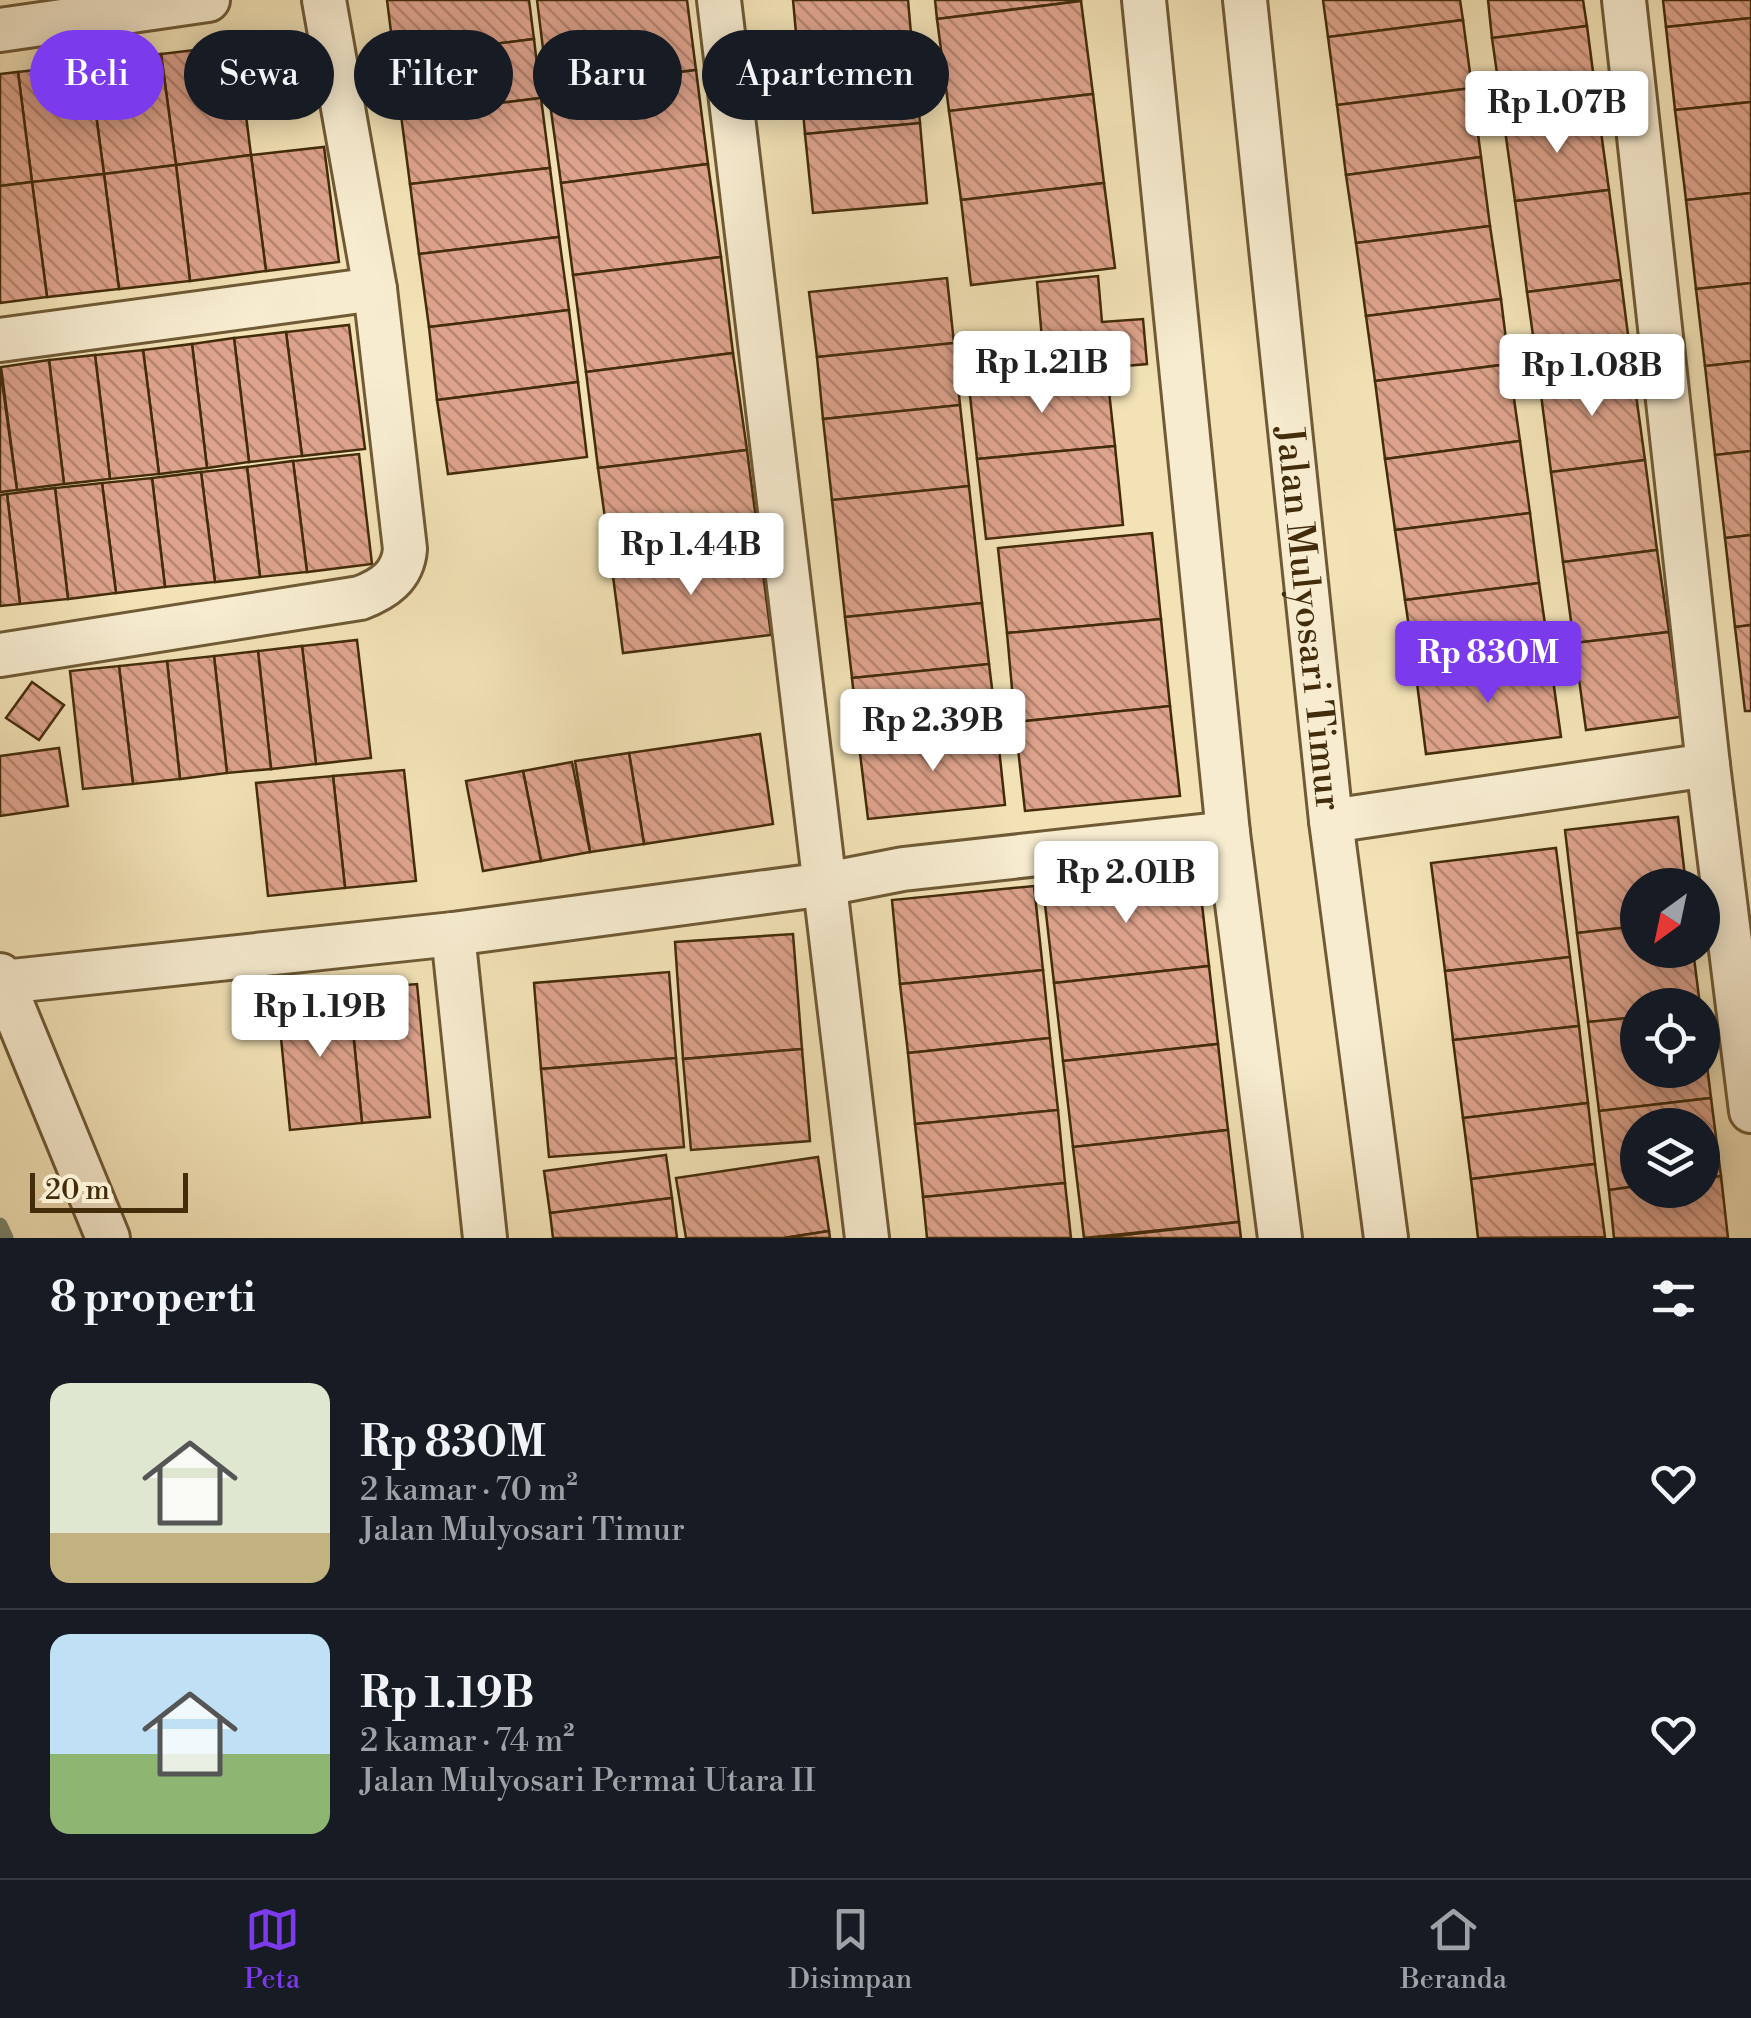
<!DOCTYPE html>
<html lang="id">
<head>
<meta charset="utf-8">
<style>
	:root { --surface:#171b24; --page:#20242c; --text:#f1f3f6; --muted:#9ea1a6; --line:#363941; --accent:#7c3aed }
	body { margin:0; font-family:"Libre Bodoni",serif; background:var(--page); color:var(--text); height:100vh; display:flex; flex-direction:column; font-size:38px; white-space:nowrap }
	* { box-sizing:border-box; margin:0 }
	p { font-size:32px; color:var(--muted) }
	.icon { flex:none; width:55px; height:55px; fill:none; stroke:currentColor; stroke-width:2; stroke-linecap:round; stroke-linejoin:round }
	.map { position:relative; height:1238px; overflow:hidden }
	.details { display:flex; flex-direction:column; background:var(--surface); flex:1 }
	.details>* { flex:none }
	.hud { position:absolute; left:30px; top:30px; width:1000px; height:90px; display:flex; gap:20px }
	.needle { width:65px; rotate:213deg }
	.controls { position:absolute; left:1620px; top:868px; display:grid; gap:20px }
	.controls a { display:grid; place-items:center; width:100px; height:100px; border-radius:50%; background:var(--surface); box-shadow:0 5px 25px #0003; font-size:50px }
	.scale { position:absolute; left:30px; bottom:25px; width:158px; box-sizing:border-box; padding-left:10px; border:5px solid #432c0a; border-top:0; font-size:28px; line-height:35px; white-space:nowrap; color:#432c0a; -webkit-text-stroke:8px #f7ecd0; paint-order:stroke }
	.price { position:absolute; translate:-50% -85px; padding:0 22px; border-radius:10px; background:#fff; color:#222; font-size:32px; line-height:65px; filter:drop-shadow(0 2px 5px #0008) }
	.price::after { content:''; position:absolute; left:50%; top:60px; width:30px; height:22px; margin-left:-15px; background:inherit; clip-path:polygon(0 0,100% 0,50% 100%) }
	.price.selected { background:var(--accent); color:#fff }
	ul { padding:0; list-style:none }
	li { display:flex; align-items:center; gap:30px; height:250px; padding:0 50px }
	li+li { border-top:2px solid var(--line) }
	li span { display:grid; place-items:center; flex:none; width:280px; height:200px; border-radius:20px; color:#555 }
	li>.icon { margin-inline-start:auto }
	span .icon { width:120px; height:120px; fill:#fffc; stroke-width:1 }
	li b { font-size:42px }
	h2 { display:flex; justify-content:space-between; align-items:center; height:120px; padding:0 50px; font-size:42px }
	.pill { padding:0 35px; border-radius:45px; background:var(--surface); box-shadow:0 5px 25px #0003; font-size:35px; line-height:90px }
	.pill.selected { background:var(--accent); color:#fff }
	.dock { display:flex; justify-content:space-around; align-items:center; height:140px; border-top:2px solid var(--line); background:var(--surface); font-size:28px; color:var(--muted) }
	.dock a { display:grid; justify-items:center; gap:5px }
	.dock .selected { color:var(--accent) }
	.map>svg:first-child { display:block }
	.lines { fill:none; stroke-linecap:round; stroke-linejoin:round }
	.stream { stroke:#78846b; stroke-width:15 }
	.building { fill:url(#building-back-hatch); stroke:#432c0a; stroke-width:2.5 }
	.minor-casing { stroke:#6f5a35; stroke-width:48 }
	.minor { stroke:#f7ecd0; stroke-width:42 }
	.labels { text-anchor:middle; stroke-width:9; stroke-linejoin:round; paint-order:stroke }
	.street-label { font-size:38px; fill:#432c0a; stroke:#f7ecd0 }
</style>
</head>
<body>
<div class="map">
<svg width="1751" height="1238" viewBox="0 0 1751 1238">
	<defs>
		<pattern id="building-back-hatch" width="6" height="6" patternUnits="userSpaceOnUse" patternTransform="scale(2.5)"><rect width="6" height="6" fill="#dea38c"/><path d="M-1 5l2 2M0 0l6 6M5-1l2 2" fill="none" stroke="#b68571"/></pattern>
	</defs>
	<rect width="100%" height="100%" fill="#f2e2b6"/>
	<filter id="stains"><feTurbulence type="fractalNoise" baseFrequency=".002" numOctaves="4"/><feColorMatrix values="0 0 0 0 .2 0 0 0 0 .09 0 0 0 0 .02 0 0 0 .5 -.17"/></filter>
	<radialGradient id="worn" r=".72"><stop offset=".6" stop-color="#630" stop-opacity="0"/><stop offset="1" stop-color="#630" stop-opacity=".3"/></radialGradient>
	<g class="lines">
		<path class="stream" d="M0,1225L6,1238"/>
	</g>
	<g class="building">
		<path d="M387,0H529L534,39L394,56Z"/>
		<path d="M537,0H687L696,70L548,89Z"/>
		<path d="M793,0H908L913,56L799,66Z"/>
		<path d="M935,0H1081V1L937,19Z"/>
		<path d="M1323,0H1460L1463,20L1328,37Z"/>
		<path d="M1488,0H1583L1587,26L1492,38Z"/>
		<path d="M1663,0H1751V18L1666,27Z"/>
		<path d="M1081,1L1093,94L949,111L937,19Z"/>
		<path d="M1751,18V102L1675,110L1666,27Z"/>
		<path d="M1463,20L1472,88L1337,105L1328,37Z"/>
		<path d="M1587,26L1598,110L1504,123L1492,38Z"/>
		<path d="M534,39L541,98L401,115L394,56Z"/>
		<path d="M237,45L251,155L176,165L161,54Z"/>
		<path d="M161,54L176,165L104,174L89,63Z"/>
		<path d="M913,56L920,123L805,134L799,66Z"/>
		<path d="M89,63L104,174L32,182L18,72Z"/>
		<path d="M696,70L708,164L561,183L548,89Z"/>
		<path d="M18,72L32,182L0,186V74Z"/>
		<path d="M1472,88L1481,157L1346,175L1337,105Z"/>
		<path d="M1093,94L1104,183L961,200L949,111Z"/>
		<path d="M541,98L550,168L410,184L401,115Z"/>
		<path d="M1751,102V193L1686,200L1675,110Z"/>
		<path d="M1598,110L1609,190L1515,201L1504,123Z"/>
		<path d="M920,123L927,203L813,213L805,134Z"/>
		<path d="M324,147L339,262L266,271L251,155Z"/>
		<path d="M251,155L266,271L190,281L176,165Z"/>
		<path d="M1481,157L1490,226L1356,243L1346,175Z"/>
		<path d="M708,164L721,257L573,275L561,183Z"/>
		<path d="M176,165L190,281L119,289L104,174Z"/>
		<path d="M550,168L559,237L419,254L410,184Z"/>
		<path d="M104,174L119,289L47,297L32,182Z"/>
		<path d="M32,182L47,297L0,303V186Z"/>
		<path d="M1104,183L1115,268L971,285L961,200Z"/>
		<path d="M1609,190L1621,280L1527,292L1515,201Z"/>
		<path d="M1751,193V283L1696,289L1686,200Z"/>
		<path d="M1490,226L1501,299L1366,316L1356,243Z"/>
		<path d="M559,237L569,310L429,327L419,254Z"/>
		<path d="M721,257L733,353L586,372L573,275Z"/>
		<path d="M1098,276L1102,322L1143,319L1147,364L1045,373L1037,282Z"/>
		<path d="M947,278L954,343L817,357L809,292Z"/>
		<path d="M1621,280L1632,366L1539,379L1527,292Z"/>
		<path d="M1751,283V361L1705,366L1696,289Z"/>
		<path d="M1501,299L1509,364L1375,381L1366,316Z"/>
		<path d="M569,310L578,382L437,400L429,327Z"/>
		<path d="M349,325L365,449L302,456L286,332Z"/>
		<path d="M286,332L302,456L249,462L234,338Z"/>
		<path d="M234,338L249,462L207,468L192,344Z"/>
		<path d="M954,343L960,405L823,419L817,357Z"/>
		<path d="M192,344L207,468L159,474L143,350Z"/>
		<path d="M143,350L159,474L110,479L95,355Z"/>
		<path d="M733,353L747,450L598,468L586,372Z"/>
		<path d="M95,355L110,479L64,484L49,360Z"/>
		<path d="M49,360L64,484L17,490L1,367Z"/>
		<path d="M1751,361V451L1715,455L1705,366Z"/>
		<path d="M1509,364L1520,441L1385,459L1375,381Z"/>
		<path d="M1632,366L1645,460L1551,472L1539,379Z"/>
		<path d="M0,367L17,490L0,492Z"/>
		<path d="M1107,373L1115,446L977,459L969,387Z"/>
		<path d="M578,382L587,457L448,474L437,400Z"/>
		<path d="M960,405L969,486L832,500L823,419Z"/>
		<path d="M1520,441L1530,513L1395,530L1385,459Z"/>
		<path d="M1115,446L1123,525L986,539L977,459Z"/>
		<path d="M747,450L759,542L611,561L598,468Z"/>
		<path d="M1751,451V535L1725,538L1715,455Z"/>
		<path d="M359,454L372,564L307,572L293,461Z"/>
		<path d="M1645,460L1657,550L1563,562L1551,472Z"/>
		<path d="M293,461L307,572L260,577L247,467Z"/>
		<path d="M247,467L260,577L215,582L201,472Z"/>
		<path d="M201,472L215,582L165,587L152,478Z"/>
		<path d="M152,478L165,587L116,593L102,483Z"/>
		<path d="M102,483L116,593L68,599L55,488Z"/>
		<path d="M969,486L982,603L845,617L832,500Z"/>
		<path d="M55,488L68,599L20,604L7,494Z"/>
		<path d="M7,494L20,604L0,606V495Z"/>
		<path d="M1530,513L1539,583L1405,600L1395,530Z"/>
		<path d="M1152,533L1161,619L1007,633L998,548Z"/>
		<path d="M1751,535V625L1735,627L1725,538Z"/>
		<path d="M759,542L771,635L623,653L611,561Z"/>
		<path d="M1657,550L1669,632L1574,643L1563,562Z"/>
		<path d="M1539,583L1550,658L1416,675L1405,600Z"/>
		<path d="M982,603L989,664L852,678L845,617Z"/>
		<path d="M1161,619L1170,706L1015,722L1007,633Z"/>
		<path d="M1751,625V711H1745L1735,627Z"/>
		<path d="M1669,632L1680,717L1586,730L1574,643Z"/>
		<path d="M357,640L371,758L316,764L302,646Z"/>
		<path d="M302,646L316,764L271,769L258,651Z"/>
		<path d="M258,651L271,769L227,773L214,656Z"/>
		<path d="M214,656L227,773L180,779L167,661Z"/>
		<path d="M1550,658L1561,737L1426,754L1416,675Z"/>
		<path d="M167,661L180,779L133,784L119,666Z"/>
		<path d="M989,664L997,729L859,745L852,678Z"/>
		<path d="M119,666L133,784L83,789L70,671Z"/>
		<path d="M32,682L64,705L39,740L6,718Z"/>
		<path d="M1170,706L1180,796L1025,811L1015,722Z"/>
		<path d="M997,729L1005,805L868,819L859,745Z"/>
		<path d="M760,734L773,824L644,844L629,753Z"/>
		<path d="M59,748L68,806L0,816V756Z"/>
		<path d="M629,753L644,844L590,852L575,761Z"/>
		<path d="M572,762L590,852L541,861L523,771Z"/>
		<path d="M404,770L416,881L345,888L333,776Z"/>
		<path d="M523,771L541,861L483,871L466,781Z"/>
		<path d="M333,776L345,888L268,896L256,783Z"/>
		<path d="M1678,817L1686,885H1638V926L1577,933L1565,830Z"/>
		<path d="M1556,848L1570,957L1445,971L1431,863Z"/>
		<path d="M1198,869L1209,966L1054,983L1043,887Z"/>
		<path d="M1034,886L1043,970L900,984L892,900Z"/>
		<path d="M1638,926V950H1693L1700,1005H1638V1017L1588,1022L1577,933Z"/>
		<path d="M793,934L802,1049L683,1059L675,942Z"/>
		<path d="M1570,957L1579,1026L1453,1040L1445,971Z"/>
		<path d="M1209,966L1218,1044L1063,1061L1054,983Z"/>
		<path d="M1043,970L1050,1038L908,1053L900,984Z"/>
		<path d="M669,972L676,1058L541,1069L534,983Z"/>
		<path d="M417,984L430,1117L362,1123L349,990Z"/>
		<path d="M349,990L362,1123L290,1130L277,997Z"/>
		<path d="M1638,1017V1070H1702V1025L1711,1098L1599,1111L1588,1022Z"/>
		<path d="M1579,1026L1588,1103L1463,1118L1453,1040Z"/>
		<path d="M1050,1038L1058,1110L915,1124L908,1053Z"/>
		<path d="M1218,1044L1228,1130L1073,1147L1063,1061Z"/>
		<path d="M802,1049L810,1141L691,1150L683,1059Z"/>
		<path d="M676,1058L684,1147L549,1157L541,1069Z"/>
		<path d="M1711,1098L1721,1176L1702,1179V1125H1638V1186L1609,1190L1599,1111Z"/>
		<path d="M1588,1103L1595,1164L1471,1179L1463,1118Z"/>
		<path d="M1058,1110L1065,1183L923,1197L915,1124Z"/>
		<path d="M1228,1130L1239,1222L1084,1238L1073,1147Z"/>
		<path d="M666,1155L672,1198L550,1213L544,1171Z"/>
		<path d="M818,1157L829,1231L784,1238H686L676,1178Z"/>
		<path d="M1595,1164L1605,1237L1478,1238L1471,1179Z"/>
		<path d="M1721,1176L1728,1238H1614L1609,1190L1638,1186V1190H1702V1179Z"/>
		<path d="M1065,1183L1071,1238H927L923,1197Z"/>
		<path d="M672,1198L677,1238H553L550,1213Z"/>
		<path d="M1239,1222L1241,1238H1098Z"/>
		<path d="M829,1231L830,1238H784Z"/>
	</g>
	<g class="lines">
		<g class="minor-casing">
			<g id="minor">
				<path d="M719,0L867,1238"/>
				<path d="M1144,0L1228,833L1280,1238"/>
				<path id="s1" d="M1245,0L1331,821L1386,1238"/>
				<path d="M1624,0L1708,765L1751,1111"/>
				<path d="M0,30L208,0"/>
				<path d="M0,340L375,289"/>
				<path d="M0,655L360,598C384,589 403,576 405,549L375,289L324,0"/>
				<path d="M1331,821L1708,765"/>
				<path d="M453,934L485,1238"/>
				<path d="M0,975L108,1238"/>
				<path d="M3,982L453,934L826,884L903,869L1228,833"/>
			</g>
		</g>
		<use href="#minor" class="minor"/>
	</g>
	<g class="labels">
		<g class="street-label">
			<text dy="13" stroke="none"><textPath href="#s1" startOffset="622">Jalan Mulyosari Timur</textPath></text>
		</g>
	</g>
	<rect width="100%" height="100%" filter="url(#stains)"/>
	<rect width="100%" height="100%" fill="url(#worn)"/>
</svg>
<div class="controls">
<a><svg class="needle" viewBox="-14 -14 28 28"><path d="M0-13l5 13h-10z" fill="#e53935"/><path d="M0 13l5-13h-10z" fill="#9ea1a6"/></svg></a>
<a><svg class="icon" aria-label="locate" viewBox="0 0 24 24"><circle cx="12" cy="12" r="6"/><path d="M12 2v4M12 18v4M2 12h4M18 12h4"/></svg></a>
<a><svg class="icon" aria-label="layers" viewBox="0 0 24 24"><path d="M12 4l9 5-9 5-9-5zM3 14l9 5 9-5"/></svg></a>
</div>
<div class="scale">20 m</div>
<b class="price" style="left:1557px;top:156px">Rp 1.07B</b>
<b class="price" style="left:1042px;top:416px">Rp 1.21B</b>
<b class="price" style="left:1592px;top:419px">Rp 1.08B</b>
<b class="price" style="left:691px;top:598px">Rp 1.44B</b>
<b class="price selected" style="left:1488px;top:706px">Rp 830M</b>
<b class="price" style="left:933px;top:774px">Rp 2.39B</b>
<b class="price" style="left:1126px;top:926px">Rp 2.01B</b>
<b class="price" style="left:320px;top:1060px">Rp 1.19B</b>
<div class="hud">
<a class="pill selected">Beli</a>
<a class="pill">Sewa</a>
<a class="pill">Filter</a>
<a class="pill">Baru</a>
<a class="pill">Apartemen</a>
</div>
</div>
<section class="details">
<h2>8 properti<svg class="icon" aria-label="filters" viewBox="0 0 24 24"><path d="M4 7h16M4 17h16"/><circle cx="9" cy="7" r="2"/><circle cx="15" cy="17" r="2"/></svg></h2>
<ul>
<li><span style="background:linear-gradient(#dfe7d0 75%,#c2b280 0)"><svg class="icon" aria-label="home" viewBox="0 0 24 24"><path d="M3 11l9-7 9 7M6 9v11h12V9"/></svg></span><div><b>Rp 830M</b><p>2 kamar · 70 m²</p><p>Jalan Mulyosari Timur</p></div><svg class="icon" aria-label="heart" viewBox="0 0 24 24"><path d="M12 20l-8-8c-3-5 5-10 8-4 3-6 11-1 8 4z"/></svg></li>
<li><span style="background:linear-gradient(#bfe0f5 60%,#8fb573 0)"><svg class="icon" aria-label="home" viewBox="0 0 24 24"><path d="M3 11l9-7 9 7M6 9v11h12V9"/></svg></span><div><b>Rp 1.19B</b><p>2 kamar · 74 m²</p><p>Jalan Mulyosari Permai Utara II</p></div><svg class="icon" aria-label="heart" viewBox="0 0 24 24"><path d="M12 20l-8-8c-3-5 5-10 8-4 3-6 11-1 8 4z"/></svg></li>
</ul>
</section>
<nav class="dock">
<a class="selected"><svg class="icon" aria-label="map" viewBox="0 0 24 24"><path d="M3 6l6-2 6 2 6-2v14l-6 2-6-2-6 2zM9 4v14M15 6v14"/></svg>Peta</a>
<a><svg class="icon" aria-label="saved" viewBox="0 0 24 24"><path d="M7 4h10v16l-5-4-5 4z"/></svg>Disimpan</a>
<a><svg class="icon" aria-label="home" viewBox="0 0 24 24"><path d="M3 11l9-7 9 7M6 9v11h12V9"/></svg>Beranda</a>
</nav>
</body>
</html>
